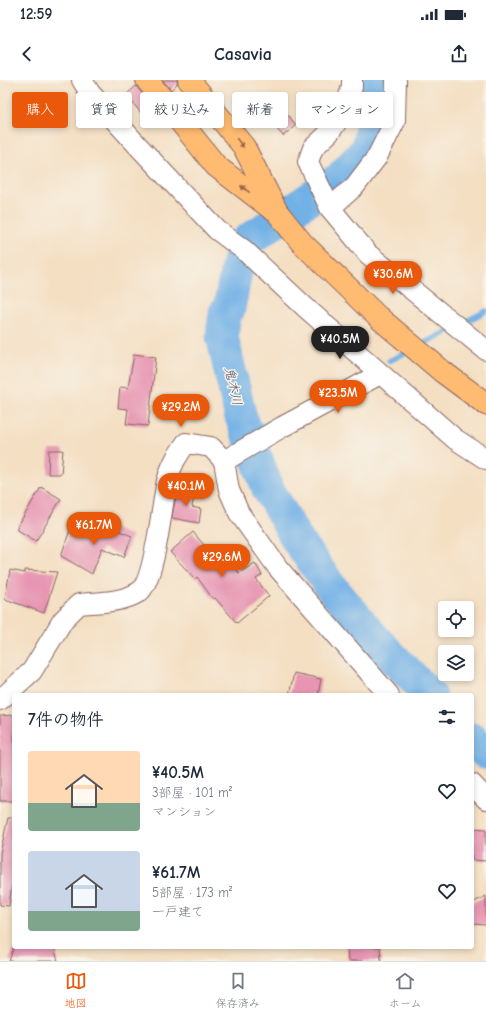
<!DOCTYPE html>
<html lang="ja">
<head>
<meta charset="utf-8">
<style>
	:root { --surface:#fff; --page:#f6f6f7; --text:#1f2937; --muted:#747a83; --line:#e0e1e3; --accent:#ea580c }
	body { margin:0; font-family:"Comic Neue","Klee One",sans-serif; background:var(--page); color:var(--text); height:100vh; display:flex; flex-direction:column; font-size:15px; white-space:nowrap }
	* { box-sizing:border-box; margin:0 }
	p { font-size:13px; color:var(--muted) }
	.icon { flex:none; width:22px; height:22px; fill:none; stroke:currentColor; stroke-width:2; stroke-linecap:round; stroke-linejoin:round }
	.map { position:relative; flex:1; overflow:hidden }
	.sheet { position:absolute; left:12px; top:613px; width:462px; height:256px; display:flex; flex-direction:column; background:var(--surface); border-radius:4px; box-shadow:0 2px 6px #0003 }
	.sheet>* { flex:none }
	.guide { position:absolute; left:12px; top:12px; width:462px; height:36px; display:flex; gap:8px }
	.fabs { position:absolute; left:438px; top:521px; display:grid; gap:8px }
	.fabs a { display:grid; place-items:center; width:36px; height:36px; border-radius:4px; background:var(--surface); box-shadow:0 2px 6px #0003; font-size:20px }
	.price { position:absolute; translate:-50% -34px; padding:0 9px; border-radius:14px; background:var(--accent); color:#fff; font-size:13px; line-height:26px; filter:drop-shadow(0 1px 2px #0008) }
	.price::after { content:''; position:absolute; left:50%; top:24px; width:12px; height:9px; margin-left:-6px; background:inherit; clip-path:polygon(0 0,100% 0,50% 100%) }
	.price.current { background:#222; color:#fff }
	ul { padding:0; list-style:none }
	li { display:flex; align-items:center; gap:12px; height:100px; padding:0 16px }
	li span { display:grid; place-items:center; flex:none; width:112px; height:80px; border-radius:4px; color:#555 }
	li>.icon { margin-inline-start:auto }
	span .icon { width:48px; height:48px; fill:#fffc; stroke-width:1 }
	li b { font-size:17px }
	h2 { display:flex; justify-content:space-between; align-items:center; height:48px; padding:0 16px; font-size:17px }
	.pill { padding:0 14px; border-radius:4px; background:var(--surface); box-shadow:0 2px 6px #0003; font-size:14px; line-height:36px }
	.pill.current { background:var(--accent); color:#fff }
	.status { display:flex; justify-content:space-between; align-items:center; height:28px; padding:0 20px; background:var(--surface); direction:ltr }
	.status svg { height:11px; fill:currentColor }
	header { display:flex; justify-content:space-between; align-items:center; height:52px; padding:0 16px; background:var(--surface); font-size:18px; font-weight:700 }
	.tab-bar { display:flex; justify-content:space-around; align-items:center; height:56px; border-top:1px solid var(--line); background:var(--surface); font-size:11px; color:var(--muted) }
	.tab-bar a { display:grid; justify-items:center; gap:2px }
	.tab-bar .current { color:var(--accent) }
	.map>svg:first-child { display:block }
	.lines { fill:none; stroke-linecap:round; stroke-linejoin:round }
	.stream { stroke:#72b1e6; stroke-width:5.5 }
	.river { stroke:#72b1e6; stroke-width:33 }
	.building { fill:#e795b2 }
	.minor-casing { stroke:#866260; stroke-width:22 }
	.motorway-casing { stroke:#866260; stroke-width:24 }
	.minor { stroke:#fff; stroke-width:20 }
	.motorway { stroke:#ffbb71; stroke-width:22 }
	.oneway { fill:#9b654a }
	.labels { text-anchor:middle; stroke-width:3; stroke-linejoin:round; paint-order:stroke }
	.water-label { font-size:13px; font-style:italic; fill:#58526c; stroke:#f7f3e8 }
</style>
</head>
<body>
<div class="status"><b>12:59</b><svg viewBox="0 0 49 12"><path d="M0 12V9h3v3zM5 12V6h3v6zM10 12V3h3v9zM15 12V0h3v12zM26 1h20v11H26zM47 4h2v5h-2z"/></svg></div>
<header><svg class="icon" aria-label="back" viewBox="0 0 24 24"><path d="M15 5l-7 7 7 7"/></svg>Casavia<svg class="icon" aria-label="share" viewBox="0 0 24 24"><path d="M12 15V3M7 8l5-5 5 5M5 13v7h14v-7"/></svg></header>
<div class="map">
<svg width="486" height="881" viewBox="0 0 486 881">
	<rect width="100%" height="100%" fill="#f7f3e8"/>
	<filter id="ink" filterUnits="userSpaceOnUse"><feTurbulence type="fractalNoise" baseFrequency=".025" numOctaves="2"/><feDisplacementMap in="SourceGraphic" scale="8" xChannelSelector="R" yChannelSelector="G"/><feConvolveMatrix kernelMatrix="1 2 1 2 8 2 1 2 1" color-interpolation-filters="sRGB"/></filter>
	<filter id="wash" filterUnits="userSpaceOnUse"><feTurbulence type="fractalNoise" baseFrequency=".012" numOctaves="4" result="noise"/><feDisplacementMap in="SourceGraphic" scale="16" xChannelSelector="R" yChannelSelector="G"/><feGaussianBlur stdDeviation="0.9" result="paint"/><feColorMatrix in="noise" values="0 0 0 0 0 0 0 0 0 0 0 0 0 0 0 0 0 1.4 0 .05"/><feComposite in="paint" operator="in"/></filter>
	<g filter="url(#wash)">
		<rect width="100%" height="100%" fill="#f4dfc3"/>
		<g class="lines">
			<g class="stream">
				<path d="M461,244L486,231"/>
				<path d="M419,266L454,248"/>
				<path d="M389,281L409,271"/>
				<path d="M248,354L279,338"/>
			</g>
			<g class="river">
				<path d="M375,0V17L368,68L340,98L248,160L237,187L229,229L225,233L222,256L240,334L268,409L298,461L331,507L374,558L430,615"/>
				<path d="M472,659L486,673"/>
			</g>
		</g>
		<g id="blocks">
			<g class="building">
				<path d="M163,0H177V4L171,10Z"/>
				<path d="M136,6L152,26L142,34L126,15Z"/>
				<path d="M277,22L296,45L283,56L263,33Z"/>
				<path d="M134,274L156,277L148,346L126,344L128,329L118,328L120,307L128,308Z"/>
				<path d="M49,370H63L61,394H48Z"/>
				<path d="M41,407L61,419L36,461L16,449Z"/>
				<path d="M177,409L195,412L192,427L201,429L199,443L172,438Z"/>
				<path d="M97,442L132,456L124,477L102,468L92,494L61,476L71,447L92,455Z"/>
				<path d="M193,452L221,485L229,479L239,493L255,483L262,495L256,499L269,516L237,543L215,518L213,519L197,497L195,499L170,472Z"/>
				<path d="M10,490L25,493V490L57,492L44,533L5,519Z"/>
				<path d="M294,593L321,599L318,615H289Z"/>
				<path d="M14,635V721H0V636Z"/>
				<path d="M8,738H14V789L9,826L0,825V773Z"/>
				<path d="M472,748L486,749V781L472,780Z"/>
				<path d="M486,816V845L472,844V823Z"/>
				<path d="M14,867H54L58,881H9Z"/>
				<path d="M347,867H380L381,881H348Z"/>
			</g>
		</g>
	</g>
	<g filter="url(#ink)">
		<use href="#blocks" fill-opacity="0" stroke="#866260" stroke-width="1"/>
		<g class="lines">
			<g class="minor-casing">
				<g id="minor">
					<path d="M82,0L90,13L140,68L217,150L244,170L306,228L455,359L486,379"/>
					<path d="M352,0V7L343,33L329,53L313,68L308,82L330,128L368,174L486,270"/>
					<path d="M330,128L355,106L377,77L395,41L396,0"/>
					<path d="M224,381L282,347L380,294"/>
					<path d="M0,620L32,591L63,540L79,524C99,522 121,523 139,512C155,501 162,423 167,401C171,385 177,376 186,363L211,367L224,381L229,410L239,433L278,488L389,615"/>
					<path d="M472,704L486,719"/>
				</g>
			</g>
			<g class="motorway-casing">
				<g id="motorway">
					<path d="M147,0L216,86L272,129"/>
					<path d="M189,0L244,67L277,132L302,163L378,237L443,292L486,324"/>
				</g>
			</g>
			<use href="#minor" class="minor"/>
			<use href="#motorway" class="motorway"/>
		</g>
		<defs><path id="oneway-solid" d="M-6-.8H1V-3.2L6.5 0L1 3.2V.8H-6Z"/></defs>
		<g class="oneway">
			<use href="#oneway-solid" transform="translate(240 63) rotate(52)"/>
			<use href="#oneway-solid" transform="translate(245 109) rotate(-143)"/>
		</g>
	</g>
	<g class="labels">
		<g class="water-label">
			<text transform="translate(234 306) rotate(77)" y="5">鬼木川</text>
		</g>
	</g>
</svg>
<div class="fabs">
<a><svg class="icon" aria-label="locate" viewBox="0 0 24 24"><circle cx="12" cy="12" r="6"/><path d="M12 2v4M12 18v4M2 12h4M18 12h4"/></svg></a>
<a><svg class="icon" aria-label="layers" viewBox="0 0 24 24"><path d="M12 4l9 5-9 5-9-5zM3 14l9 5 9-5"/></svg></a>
</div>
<b class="price" style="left:393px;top:215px">¥30.6M</b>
<b class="price current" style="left:340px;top:280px">¥40.5M</b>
<b class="price" style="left:338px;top:334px">¥23.5M</b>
<b class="price" style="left:181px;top:348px">¥29.2M</b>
<b class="price" style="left:186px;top:427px">¥40.1M</b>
<b class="price" style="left:94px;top:466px">¥61.7M</b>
<b class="price" style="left:222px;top:498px">¥29.6M</b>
<div class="guide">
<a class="pill current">購入</a>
<a class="pill">賃貸</a>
<a class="pill">絞り込み</a>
<a class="pill">新着</a>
<a class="pill">マンション</a>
</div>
<section class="sheet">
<h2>7件の物件<svg class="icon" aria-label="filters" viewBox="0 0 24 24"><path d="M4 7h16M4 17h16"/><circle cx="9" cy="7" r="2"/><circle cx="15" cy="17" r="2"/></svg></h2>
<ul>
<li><span style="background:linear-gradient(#ffd9b3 65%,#7fa58c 0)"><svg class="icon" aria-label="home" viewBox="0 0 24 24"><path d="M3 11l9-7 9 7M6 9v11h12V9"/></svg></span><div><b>¥40.5M</b><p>3部屋 · 101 m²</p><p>マンション</p></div><svg class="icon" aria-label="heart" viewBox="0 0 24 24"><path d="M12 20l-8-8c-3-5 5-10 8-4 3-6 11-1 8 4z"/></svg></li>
<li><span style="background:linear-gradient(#c9d6e8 75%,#7fa58c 0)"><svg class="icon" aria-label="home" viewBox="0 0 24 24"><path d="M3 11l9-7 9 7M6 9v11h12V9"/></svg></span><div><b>¥61.7M</b><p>5部屋 · 173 m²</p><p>一戸建て</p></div><svg class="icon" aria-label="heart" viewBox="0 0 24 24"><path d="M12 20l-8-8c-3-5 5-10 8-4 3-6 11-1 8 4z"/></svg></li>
</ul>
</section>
</div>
<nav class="tab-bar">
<a class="current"><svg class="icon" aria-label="map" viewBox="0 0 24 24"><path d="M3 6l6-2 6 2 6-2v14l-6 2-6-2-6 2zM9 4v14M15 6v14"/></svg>地図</a>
<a><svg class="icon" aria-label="saved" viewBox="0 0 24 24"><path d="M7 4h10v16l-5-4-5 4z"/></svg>保存済み</a>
<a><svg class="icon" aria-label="home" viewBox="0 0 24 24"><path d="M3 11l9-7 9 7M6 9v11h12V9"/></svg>ホーム</a>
</nav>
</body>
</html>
